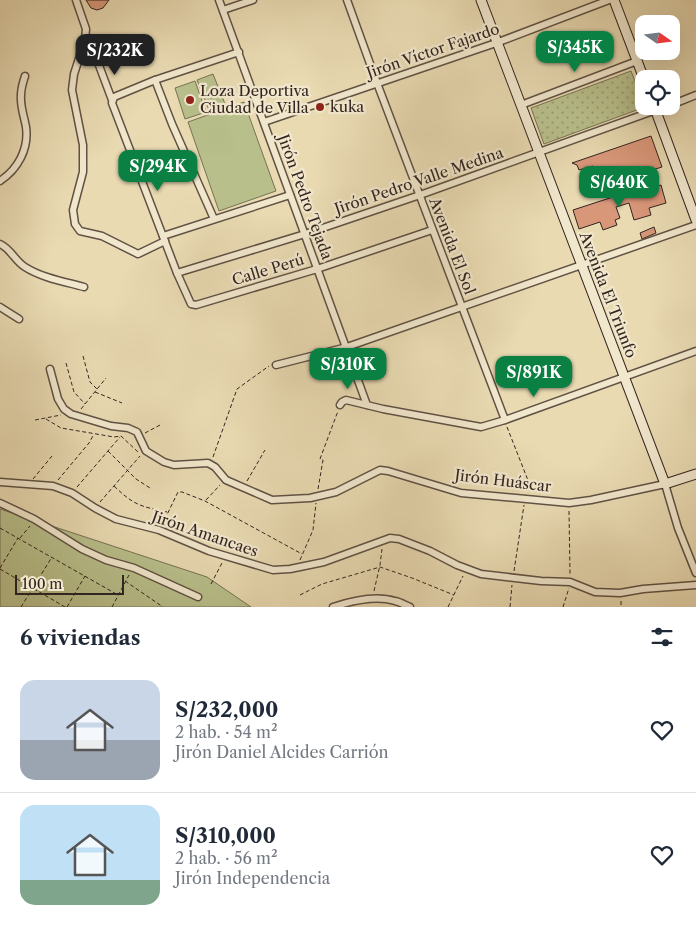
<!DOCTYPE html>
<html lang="es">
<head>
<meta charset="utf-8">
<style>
	:root { --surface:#fff; --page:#f2f2f3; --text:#1f2937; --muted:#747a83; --line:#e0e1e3; --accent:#0b8043 }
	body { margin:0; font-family:"Libre Caslon Text",serif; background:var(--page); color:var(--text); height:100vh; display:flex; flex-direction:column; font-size:19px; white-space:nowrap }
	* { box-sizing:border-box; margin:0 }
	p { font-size:16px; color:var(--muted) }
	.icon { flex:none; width:28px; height:28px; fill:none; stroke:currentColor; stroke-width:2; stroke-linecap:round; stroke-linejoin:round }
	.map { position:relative; height:607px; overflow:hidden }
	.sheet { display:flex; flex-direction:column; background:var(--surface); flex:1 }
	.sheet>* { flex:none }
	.needle { width:32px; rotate:104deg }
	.controls { position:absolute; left:635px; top:15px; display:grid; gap:10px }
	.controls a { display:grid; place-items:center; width:45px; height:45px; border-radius:10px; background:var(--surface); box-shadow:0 5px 20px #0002; font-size:25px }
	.scale { position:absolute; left:15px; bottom:12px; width:109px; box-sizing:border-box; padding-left:5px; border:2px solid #332520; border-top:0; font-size:14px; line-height:18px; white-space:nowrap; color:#332520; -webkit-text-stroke:4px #f1e7cd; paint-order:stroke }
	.price { position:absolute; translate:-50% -42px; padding:0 11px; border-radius:10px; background:var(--accent); color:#fff; font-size:16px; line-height:32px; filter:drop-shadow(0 1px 2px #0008) }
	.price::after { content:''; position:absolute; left:50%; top:30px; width:15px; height:11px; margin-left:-8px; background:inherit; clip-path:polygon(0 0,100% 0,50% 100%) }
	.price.current { background:#222; color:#fff }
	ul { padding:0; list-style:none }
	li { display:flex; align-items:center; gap:15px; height:125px; padding:0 20px }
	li+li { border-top:1px solid var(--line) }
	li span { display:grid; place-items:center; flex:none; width:140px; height:100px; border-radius:15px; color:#555 }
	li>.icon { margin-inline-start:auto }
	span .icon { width:60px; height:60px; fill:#fffc; stroke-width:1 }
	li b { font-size:21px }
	h2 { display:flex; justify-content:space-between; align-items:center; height:60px; padding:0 20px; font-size:21px }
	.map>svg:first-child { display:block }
	.grass { fill:#b8bf8b; stroke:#767256 }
	.park { fill:url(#park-dots); stroke:#767256 }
	.building { fill:#d9977a; stroke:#332520 }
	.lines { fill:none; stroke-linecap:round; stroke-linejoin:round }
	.street-casing { stroke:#605244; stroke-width:9 }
	.secondary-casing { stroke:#332520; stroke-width:11 }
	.path { stroke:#332520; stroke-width:1; stroke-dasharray:4 2.5; stroke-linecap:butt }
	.street { stroke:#f1e7cd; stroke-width:6 }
	.secondary { stroke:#f1e7cd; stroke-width:9 }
	.poi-dot { fill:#8f2418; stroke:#f1e7cd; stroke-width:2 }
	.labels { text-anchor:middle; stroke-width:4.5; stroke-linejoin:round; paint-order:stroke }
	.street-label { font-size:15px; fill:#332520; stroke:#f1e7cd }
	.poi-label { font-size:15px; fill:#332520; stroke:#f1e7cd; text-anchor:start }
</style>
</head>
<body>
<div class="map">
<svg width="696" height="607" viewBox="0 0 696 607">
	<defs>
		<pattern id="park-dots" width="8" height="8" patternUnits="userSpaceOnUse" patternTransform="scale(1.25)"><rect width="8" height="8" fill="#b8bf8b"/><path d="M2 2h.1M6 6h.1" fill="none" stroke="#969b71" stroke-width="1.8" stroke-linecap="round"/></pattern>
	</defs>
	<rect width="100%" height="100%" fill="#e9dab2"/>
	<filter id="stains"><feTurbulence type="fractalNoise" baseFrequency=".004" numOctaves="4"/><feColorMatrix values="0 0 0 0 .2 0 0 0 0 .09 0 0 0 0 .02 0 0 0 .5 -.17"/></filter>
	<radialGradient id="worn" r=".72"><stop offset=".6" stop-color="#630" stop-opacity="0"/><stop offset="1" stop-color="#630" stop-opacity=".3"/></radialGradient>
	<g class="grass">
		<path d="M213,74L225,104L209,110L197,80Z"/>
		<path d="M195,81L206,112L185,119L175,88Z"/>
		<path d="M244,102L276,191L219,211L188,122Z"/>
		<path d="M0,509L207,577L251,607H0Z"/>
	</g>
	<path class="park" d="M631,71L645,107L544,144L531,108Z"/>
	<g class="building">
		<path d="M86,0H109L103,8L97,10L91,8Z"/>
		<path d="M651,136L662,167L600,186L593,166L579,170L577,165L572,163Z"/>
		<path d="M661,185L666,203L649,208L651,215L634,220L629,203L616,207L620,218L615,220L617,225L603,230L600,222L579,229L573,210L622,194L623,196Z"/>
		<path d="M654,227L656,233L642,239L640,233Z"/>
	</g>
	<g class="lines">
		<g class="street-casing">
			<g id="street">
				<path d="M76,0L86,29L85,40L74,74L72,90L83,145V172L73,210L75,224L80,231L102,236L138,254L165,241"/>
				<path d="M219,0L367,405"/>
				<path d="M347,0L377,83L505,420"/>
				<path d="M223,10L253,0"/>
				<path d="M239,52L155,80L114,97L112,103L177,273L191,304L196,305L317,269L432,230"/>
				<path d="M97,60L112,100"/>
				<path d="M155,80L172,124L214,219"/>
				<path d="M521,105L637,61"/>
				<path d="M671,105L696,95"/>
				<path d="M264,122L496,43L609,0"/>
				<path d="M0,181C18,169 29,149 26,127C24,116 20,106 21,95C21,88 23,82 25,76"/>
				<path d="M163,236L290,195"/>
				<path d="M0,244C11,249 15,261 25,267C42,278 66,282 84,287"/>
				<path d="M177,273L305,234L420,195L667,106"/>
				<path d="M0,307L19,319"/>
				<path d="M276,365L347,347L696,225"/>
				<path d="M50,369L58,399L64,409L71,414L111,426L128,428L137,432L146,451L164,462L174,465L208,463L215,467L226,480L272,500L310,498L336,492L380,470L388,471L461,493L569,503L591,500L665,484L678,528L696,573"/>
				<path d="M340,405L342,402L346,400L383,409L481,427L505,420L696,351"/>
				<path d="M0,482L53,486L72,493L95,508L116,519L159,530L209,551L273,570L290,569L324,562L390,538L399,539L430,551L457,565L481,574L541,581L570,582L595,592L620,593L643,589L696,585"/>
				<path d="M0,503L34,519L82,549L106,560L134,568L198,597"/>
				<path d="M333,607C351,601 376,595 395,601C400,602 405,605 410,607"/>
			</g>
		</g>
		<g class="secondary-casing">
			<g id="secondary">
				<path d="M481,0L665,484L696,474"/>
				<path d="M614,0L644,79"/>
				<path d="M654,106L696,220"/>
			</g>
		</g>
		<g class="path">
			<path d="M83,356L90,382L97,389"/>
			<path d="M66,363L74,392L85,404"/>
			<path d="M95,392L122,403"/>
			<path d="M81,409L106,378"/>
			<path d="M46,419L61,428L114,437L121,436L138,452"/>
			<path d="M35,420L61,415"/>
			<path d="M507,427L533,493"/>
			<path d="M145,433L162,424"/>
			<path d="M108,451L136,479L150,488"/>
			<path d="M213,457L237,389L269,366"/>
			<path d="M33,479L52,456"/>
			<path d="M58,480L89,443L94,434"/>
			<path d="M247,481L265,450"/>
			<path d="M114,486C135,506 140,506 167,512"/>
			<path d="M77,487L120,437"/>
			<path d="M318,489L323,460L320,459L338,411"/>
			<path d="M206,500L220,485"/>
			<path d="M100,502L140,456"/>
			<path d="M569,511L570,574"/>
			<path d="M162,525L178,492H182L205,501L302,554"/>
			<path d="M0,528L118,595"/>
			<path d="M20,538L30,526"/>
			<path d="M300,560L313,530L316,503"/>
			<path d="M0,568L18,538"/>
			<path d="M0,569L65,607"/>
			<path d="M514,571L524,505"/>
			<path d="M125,581L163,607"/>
			<path d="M211,584L222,563"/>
			<path d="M374,591L380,565L382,549"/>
			<path d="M300,595L322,584L380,567L412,578L454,595"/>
			<path d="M621,601V607"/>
			<path d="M21,607L52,557"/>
			<path d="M67,607L85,576"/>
			<path d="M112,607L129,575"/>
			<path d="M448,607L463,576"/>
			<path d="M510,607L512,585"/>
			<path d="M563,607L569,588"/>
		</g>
		<use href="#street" class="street"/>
		<use href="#secondary" class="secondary"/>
	</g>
	<g class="poi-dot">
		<circle cx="190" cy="100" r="5"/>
		<circle cx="320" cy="107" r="5"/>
	</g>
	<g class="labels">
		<g class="street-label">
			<text transform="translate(433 51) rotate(-19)" y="5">Jirón Víctor Fajardo</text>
			<text transform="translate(419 181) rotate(-19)" y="5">Jirón Pedro Valle Medina</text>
			<text transform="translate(305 197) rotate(70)" y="5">Jirón Pedro Tejada</text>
			<text transform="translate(452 246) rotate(69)" y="5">Avenida El Sol</text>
			<text transform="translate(268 270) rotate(-17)" y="5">Calle Perú</text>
			<text transform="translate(608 295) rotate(69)" y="5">Avenida El Triunfo</text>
			<text transform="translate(503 481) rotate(7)" y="5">Jirón Huáscar</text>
			<text transform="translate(205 534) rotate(19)" y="5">Jirón Amancaes</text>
		</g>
		<g class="poi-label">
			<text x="200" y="96">Loza Deportiva<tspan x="200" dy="17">Ciudad de Villa</tspan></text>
			<text x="330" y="112">kuka</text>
		</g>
	</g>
	<rect width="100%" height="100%" filter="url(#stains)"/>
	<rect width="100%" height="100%" fill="url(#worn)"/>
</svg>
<div class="controls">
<a><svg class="needle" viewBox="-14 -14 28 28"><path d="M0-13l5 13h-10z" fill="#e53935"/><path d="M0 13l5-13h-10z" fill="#747a83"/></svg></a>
<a><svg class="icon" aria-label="locate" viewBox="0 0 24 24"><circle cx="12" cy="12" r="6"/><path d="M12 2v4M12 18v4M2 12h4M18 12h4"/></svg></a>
</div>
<div class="scale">100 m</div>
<b class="price" style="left:575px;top:73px">S/345K</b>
<b class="price current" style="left:115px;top:76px">S/232K</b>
<b class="price" style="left:158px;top:192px">S/294K</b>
<b class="price" style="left:619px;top:208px">S/640K</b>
<b class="price" style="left:348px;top:390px">S/310K</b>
<b class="price" style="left:534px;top:398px">S/891K</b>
</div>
<section class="sheet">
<h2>6 viviendas<svg class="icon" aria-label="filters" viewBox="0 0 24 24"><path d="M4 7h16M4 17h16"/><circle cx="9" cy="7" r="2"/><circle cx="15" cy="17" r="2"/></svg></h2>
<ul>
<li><span style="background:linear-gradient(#c9d6e8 60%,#9aa5b1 0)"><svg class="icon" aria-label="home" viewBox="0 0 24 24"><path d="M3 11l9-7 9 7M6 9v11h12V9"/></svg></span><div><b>S/232,000</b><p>2 hab. · 54 m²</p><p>Jirón Daniel Alcides Carrión</p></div><svg class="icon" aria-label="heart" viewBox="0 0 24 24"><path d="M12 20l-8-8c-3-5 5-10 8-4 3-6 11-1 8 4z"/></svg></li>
<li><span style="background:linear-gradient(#bfe0f5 75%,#7fa58c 0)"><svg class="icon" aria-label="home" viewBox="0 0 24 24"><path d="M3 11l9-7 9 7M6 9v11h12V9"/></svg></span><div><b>S/310,000</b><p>2 hab. · 56 m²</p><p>Jirón Independencia</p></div><svg class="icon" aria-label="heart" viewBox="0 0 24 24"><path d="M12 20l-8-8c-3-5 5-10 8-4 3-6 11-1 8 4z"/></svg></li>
</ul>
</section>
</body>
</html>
